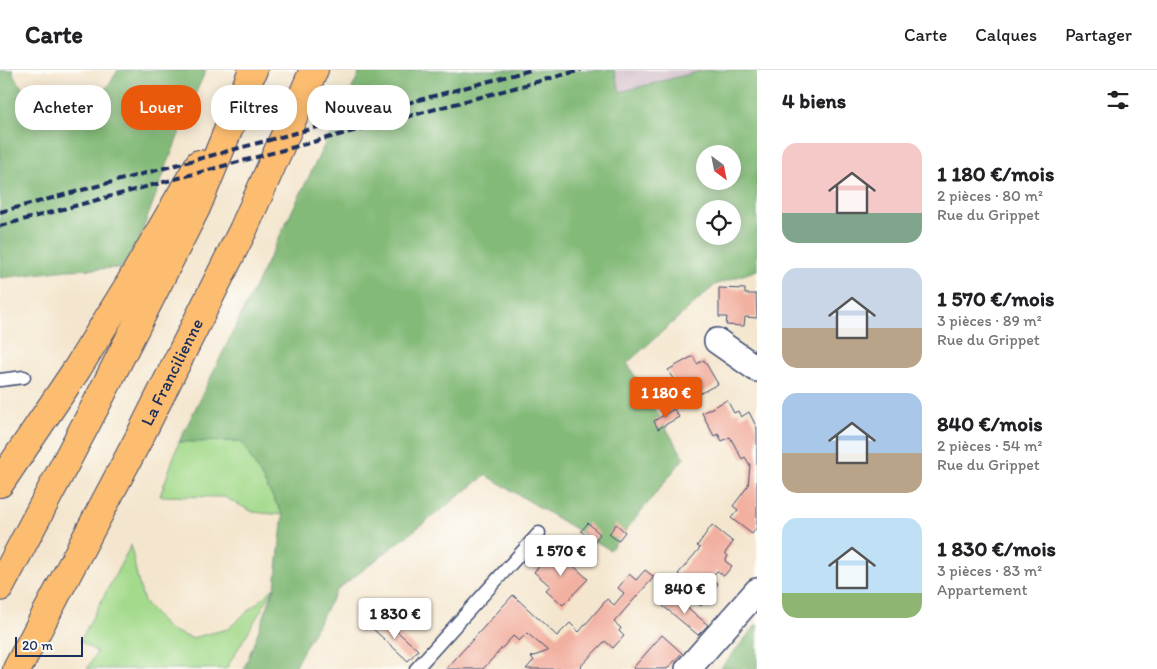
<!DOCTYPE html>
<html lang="fr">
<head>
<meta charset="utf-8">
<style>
	:root { --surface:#fff; --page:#f2f2f2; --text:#202124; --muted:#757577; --line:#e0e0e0; --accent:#ea580c }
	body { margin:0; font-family:Itim,sans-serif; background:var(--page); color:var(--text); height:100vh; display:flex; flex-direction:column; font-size:19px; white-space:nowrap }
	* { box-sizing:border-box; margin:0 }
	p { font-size:16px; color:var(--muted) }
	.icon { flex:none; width:28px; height:28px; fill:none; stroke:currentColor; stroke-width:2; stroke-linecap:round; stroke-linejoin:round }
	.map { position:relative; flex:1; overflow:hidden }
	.drawer { display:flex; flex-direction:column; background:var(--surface); width:400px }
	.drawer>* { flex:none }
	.guide { position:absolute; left:15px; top:15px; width:475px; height:45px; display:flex; gap:10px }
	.needle { width:32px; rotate:148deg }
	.fabs { position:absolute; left:696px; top:75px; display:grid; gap:10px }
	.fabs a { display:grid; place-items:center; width:45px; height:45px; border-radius:50%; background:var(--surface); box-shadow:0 2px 12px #0003; font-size:25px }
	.scale { position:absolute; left:15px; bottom:12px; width:68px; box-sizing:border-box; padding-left:5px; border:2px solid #1b2f5e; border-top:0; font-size:14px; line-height:18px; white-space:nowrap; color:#1b2f5e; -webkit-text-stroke:4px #fdfcf7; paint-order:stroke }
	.price { position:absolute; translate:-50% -42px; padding:0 11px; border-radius:5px; background:#fff; color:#222; font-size:16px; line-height:32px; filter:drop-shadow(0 1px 2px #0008) }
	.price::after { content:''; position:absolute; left:50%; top:30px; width:15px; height:11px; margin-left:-8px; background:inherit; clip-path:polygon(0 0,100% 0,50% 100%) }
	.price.selected { background:var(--accent); color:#fff }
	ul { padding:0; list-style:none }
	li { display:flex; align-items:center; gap:15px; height:125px; padding:0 25px }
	li span { display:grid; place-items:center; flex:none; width:140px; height:100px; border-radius:15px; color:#555 }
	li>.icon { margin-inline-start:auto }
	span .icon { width:60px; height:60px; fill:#fffc; stroke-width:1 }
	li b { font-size:21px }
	h2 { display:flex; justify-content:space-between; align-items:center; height:60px; padding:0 25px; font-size:21px }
	.tag { padding:0 18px; border-radius:20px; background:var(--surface); box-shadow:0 2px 12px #0003; font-size:18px; line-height:45px }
	.tag.selected { background:var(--accent); color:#fff }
	header { display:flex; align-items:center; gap:30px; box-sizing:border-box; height:70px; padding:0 25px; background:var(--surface); border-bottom:1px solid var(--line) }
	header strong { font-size:24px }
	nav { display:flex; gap:28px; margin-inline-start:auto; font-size:18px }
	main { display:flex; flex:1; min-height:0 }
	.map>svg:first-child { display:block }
	.industrial { fill:#d1bdc9 }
	.green { fill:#a4da8c; stroke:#608475 }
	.forest { fill:#83ba78; stroke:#4f746b; fill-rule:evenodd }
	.building { fill:#f2b0a0 }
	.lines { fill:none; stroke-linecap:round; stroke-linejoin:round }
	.lane-casing { stroke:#3c4a6f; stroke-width:15 }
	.street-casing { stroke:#3c4a6f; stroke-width:28 }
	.highway-casing { stroke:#3c4a6f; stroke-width:30 }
	.lane { stroke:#fff; stroke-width:12 }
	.street { stroke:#fff; stroke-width:25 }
	.highway { stroke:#fcbd6f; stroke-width:28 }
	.rail { stroke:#1b2f5e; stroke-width:4; stroke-dasharray:8 4; stroke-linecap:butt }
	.labels { text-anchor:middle; stroke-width:5; stroke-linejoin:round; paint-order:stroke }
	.street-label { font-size:18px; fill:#1b2f5e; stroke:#fdfcf7 }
</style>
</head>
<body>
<header>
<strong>Carte</strong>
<nav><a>Carte</a><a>Calques</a><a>Partager</a></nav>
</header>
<main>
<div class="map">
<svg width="757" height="599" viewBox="0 0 757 599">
	<rect width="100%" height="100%" fill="#fdfcf7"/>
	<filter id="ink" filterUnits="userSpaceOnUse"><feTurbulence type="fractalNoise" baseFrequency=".02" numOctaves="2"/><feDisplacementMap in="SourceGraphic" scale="10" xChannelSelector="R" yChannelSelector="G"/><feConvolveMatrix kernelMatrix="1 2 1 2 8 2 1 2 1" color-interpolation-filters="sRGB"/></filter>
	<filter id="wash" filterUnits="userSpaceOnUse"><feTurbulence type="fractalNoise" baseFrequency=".0096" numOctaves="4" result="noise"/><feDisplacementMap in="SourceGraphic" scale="20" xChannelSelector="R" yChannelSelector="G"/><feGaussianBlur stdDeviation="1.12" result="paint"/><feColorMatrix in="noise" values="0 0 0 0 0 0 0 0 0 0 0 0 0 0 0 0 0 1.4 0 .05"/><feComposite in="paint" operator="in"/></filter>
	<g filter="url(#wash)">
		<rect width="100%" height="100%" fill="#f4e6ce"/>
		<path class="industrial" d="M614,0H705L620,22Z"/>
		<g class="green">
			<path d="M241,371L283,445L253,442L224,427L160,426L179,372Z"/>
			<path d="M131,475L137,507L144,532L168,559L191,568L228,559L275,517L226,599H87L97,582L80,571Z"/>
		</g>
		<g class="forest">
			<path d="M0,0H13V4L36,40L72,49L109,15L118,0H206L188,40L138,172L121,198L67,200L0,208Z"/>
			<path d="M361,0H614L620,22L705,0H757V200L715,215L627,293L684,388L610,480L486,405L337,520L293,599H244L275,517L283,445L241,371L179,372ZM705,84H732V111H705ZM705,139H732V166H705Z"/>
			<path d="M757,554V599H720Z"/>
		</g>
		<g id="blocks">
			<g class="building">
				<path d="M719,218L745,219V224H756L757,248L745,247L744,256L726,255L727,247H719Z"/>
				<path d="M693,286L697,294L704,290L718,314L697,325L695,322L684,328L668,300Z"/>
				<path d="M727,330L734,343L738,341L741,347L749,342L757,358V457L752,464L731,448L738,440L733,436L748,416L750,395L745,387L742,389L730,367L722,371L718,364L714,366L702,343Z"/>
				<path d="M674,339L679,347L658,359L654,351Z"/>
				<path d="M588,453L600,464L594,472L581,461Z"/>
				<path d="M616,454L625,462L618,471L609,464Z"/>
				<path d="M712,455L733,472L725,483L728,486L725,491L732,496L724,506L717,501L711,508L718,514L701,536L682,521L689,513L678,504L700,478L697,476Z"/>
				<path d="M555,479L588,509L563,535L546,520L550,516L534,502Z"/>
				<path d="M645,500L654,507L614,552L621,558L619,561L624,566L613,578L605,571L578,599H526L534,590L531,587L548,581L527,563L519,571L513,566L483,599H446L513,525L557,566L570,553L579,562L607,529L614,535L624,523L618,518L629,504L636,510Z"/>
				<path d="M672,524L708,555L698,565L663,536Z"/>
				<path d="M382,548L418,580L408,591L373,559Z"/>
				<path d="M662,565L682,583L667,599H634L633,598Z"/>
			</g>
		</g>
	</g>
	<g filter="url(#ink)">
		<use href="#blocks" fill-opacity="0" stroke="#3c4a6f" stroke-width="1"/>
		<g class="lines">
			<g class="lane-casing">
				<g id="lane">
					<path d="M0,310L24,307"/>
					<path d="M416,599L539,463"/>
				</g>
			</g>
			<g class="street-casing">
				<g id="street">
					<path d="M717,271L757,299"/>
					<path d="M688,599L757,521"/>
				</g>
			</g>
			<g class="highway-casing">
				<g id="highway">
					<path d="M0,413L77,299L130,213L199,94"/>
					<path d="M0,517L96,335L196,138L253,0"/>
					<path id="s1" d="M17,599L139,368L243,160L314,0"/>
				</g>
			</g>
			<use href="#lane" class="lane"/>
			<use href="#street" class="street"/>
			<use href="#highway" class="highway"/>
			<g class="rail">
				<path d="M0,142L531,0"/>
				<path d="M0,156L581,0"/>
			</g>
		</g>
	</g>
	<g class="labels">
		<g class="street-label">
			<text dy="6" stroke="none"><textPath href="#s1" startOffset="335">La Francilienne</textPath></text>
		</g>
	</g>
</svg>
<div class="fabs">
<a><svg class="needle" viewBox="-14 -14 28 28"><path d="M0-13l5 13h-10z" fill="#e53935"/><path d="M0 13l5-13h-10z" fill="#757577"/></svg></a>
<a><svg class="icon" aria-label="locate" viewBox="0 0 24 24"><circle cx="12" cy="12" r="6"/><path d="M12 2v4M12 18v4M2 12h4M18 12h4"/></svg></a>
</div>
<div class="scale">20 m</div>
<b class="price selected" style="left:666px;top:349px">1 180 €</b>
<b class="price" style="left:561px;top:507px">1 570 €</b>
<b class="price" style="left:685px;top:545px">840 €</b>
<b class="price" style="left:395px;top:570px">1 830 €</b>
<div class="guide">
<a class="tag">Acheter</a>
<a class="tag selected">Louer</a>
<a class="tag">Filtres</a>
<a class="tag">Nouveau</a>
</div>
</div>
<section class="drawer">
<h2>4 biens<svg class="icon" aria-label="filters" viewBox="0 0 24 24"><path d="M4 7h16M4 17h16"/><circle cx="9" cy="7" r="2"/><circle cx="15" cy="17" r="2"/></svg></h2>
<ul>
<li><span style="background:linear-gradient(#f6c9c9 70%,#7fa58c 0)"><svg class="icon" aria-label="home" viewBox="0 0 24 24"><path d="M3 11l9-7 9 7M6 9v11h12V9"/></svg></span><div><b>1 180 €/mois</b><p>2 pièces · 80 m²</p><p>Rue du Grippet</p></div></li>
<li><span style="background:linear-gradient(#c9d6e8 60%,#b9a48a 0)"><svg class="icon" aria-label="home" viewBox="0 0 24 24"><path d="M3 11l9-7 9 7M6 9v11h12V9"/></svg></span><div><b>1 570 €/mois</b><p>3 pièces · 89 m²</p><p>Rue du Grippet</p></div></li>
<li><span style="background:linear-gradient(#a9c7e8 60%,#b9a48a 0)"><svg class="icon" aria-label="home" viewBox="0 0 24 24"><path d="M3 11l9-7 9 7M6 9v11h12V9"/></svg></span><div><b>840 €/mois</b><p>2 pièces · 54 m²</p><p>Rue du Grippet</p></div></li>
<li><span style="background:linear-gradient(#bfe0f5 75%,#8fb573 0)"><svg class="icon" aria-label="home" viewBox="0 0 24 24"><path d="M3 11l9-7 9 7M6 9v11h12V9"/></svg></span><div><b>1 830 €/mois</b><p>3 pièces · 83 m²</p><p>Appartement</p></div></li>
</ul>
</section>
</main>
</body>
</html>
